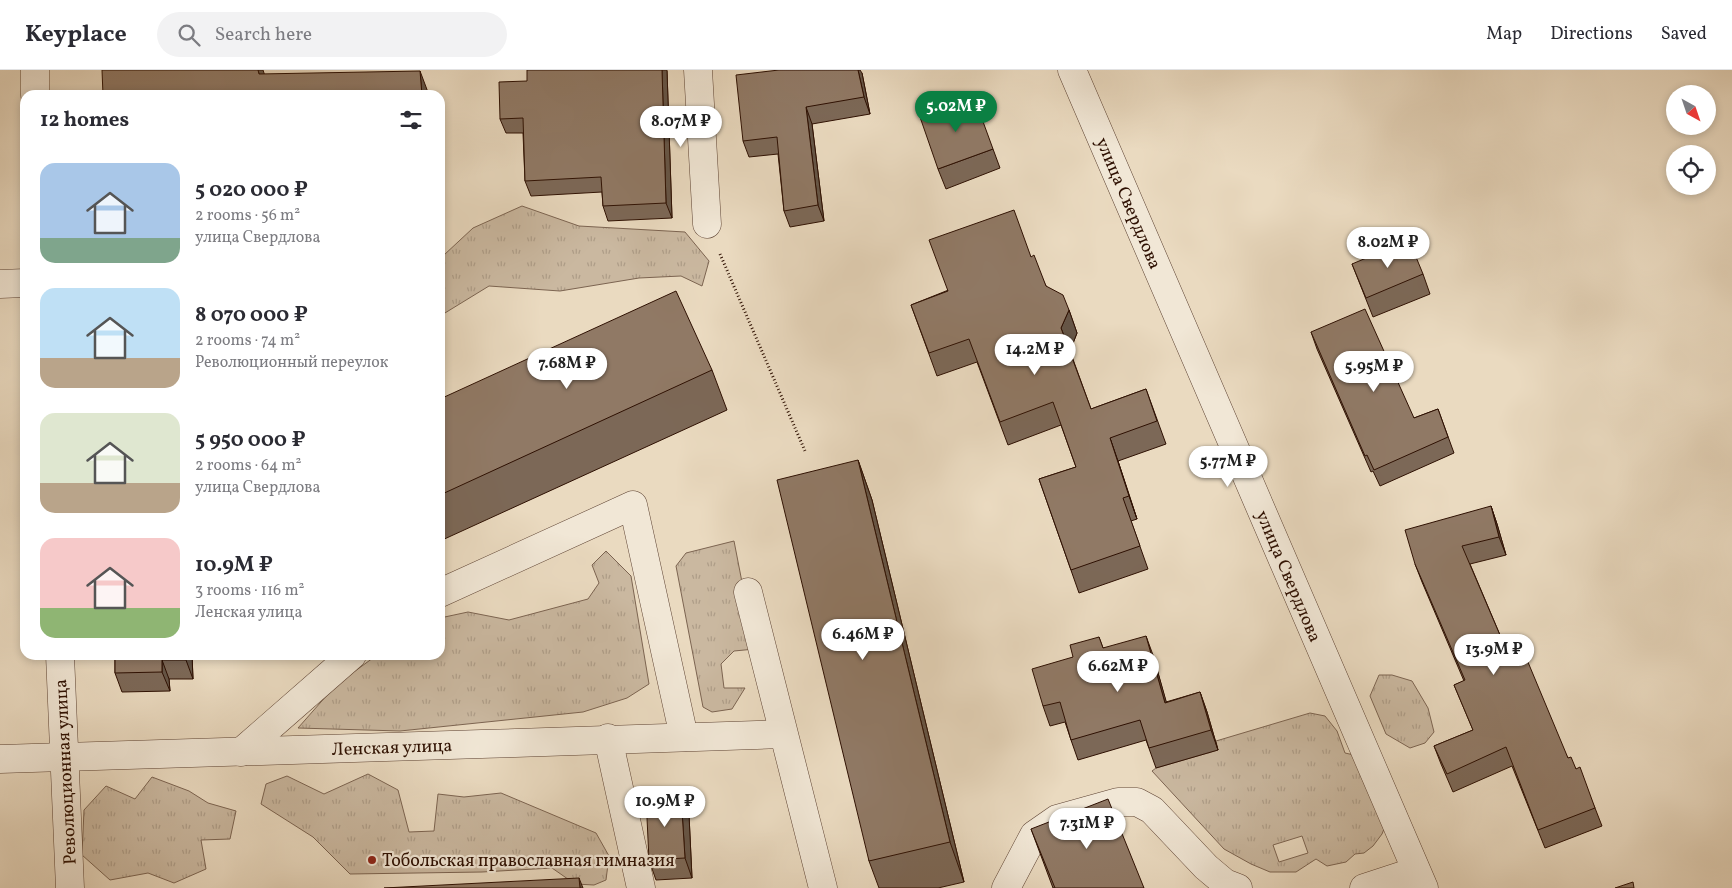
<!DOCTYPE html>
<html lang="en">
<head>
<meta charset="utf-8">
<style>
	:root { --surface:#fff; --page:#f2f2f3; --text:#2b2b33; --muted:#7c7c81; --line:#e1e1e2; --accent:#0b8043 }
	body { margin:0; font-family:Vollkorn,serif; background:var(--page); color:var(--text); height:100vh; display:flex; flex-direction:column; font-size:19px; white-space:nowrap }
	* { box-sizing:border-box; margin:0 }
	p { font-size:16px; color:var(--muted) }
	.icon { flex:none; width:28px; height:28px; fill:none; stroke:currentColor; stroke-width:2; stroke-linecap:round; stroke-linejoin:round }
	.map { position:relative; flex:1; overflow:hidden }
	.sheet { position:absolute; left:20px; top:20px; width:425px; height:570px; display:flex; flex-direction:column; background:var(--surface); border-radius:15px; box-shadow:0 2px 8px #0003 }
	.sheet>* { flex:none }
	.needle { width:32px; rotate:140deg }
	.tools { position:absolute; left:1666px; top:15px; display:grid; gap:10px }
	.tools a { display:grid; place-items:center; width:50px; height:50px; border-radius:50%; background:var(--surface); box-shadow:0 2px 8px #0003; font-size:25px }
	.price { position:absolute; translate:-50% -42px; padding:0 11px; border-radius:18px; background:#fff; color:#222; font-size:16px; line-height:32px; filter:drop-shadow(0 1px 2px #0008) }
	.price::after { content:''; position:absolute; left:50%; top:30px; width:15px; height:11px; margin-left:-8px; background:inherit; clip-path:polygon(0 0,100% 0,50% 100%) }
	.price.current { background:var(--accent); color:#fff }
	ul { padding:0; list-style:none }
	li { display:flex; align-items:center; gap:15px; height:125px; padding:0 20px }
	li span { display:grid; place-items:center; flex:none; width:140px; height:100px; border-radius:15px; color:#555 }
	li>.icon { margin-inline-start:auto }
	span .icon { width:60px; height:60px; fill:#fffc; stroke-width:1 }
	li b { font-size:21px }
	h2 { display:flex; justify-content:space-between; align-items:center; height:60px; padding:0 20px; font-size:21px }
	header { display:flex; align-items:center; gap:30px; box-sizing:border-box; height:70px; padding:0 25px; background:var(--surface); border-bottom:1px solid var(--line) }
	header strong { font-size:24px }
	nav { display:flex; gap:28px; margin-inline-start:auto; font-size:18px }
	.search { width:350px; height:45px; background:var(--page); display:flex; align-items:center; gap:12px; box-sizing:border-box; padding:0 18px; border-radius:28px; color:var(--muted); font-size:19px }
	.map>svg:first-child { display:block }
	.grass { fill:url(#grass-tufts); stroke:#7c6451; fill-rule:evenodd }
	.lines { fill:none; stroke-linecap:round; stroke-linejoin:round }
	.minor-casing { stroke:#5d4232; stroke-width:29 }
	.path { stroke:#2e1002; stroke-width:3; stroke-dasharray:1 2.5; stroke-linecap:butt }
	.minor { stroke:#f1e7d6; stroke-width:28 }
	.wall { fill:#7c6857; stroke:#2e1002 }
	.shaded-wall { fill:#655547; stroke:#2e1002 }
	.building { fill:#907965; stroke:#2e1002 }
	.poi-dot { fill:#8f2418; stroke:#f1e7d6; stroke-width:2 }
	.labels { text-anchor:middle; stroke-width:4.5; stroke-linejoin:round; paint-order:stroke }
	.street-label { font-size:18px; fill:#2e1002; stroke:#f1e7d6 }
	.poi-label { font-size:18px; fill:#2e1002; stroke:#f1e7d6; text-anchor:start }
</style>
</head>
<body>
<header>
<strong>Keyplace</strong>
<div class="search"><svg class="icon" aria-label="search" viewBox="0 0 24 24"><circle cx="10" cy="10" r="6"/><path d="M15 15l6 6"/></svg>Search here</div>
<nav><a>Map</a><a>Directions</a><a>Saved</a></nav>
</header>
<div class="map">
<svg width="1732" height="818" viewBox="0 0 1732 818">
	<defs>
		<pattern id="grass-tufts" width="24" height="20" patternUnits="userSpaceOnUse" patternTransform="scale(1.25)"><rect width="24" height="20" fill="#cab8a0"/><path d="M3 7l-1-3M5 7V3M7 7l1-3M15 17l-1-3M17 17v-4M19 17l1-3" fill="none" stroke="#ae9d88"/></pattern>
	</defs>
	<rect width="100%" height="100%" fill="#eadac0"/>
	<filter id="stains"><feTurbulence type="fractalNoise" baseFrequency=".004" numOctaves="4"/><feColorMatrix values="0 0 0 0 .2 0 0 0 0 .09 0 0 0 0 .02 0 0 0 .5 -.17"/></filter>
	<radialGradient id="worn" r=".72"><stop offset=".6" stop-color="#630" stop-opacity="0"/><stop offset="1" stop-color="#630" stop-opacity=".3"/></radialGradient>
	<g class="grass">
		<path d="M522,136L579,156L685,162L709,191L702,216L681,206L639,208L560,221L489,216L440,246V186L444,185L473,158Z"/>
		<path d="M734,471L755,579L734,581L721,594L724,618H745L732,639L712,642L703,637L676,496L686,483Z"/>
		<path d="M606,481L631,506L649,614L627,628L583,642L400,661L298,658L336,615L377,585H440V548L468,542L509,550L588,529L599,513L592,495Z"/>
		<path d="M1379,605H1392L1412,611L1428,638L1434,662L1425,673L1410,678L1386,664L1370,626Z"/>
		<path d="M1310,643L1325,646L1337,661L1345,683L1354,685L1388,749L1382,764L1373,776L1364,783L1355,784L1346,792L1327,796L1316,789L1296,802H1270L1251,794L1224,779L1152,701L1156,698L1218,680L1216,671ZM1302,766L1308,783L1279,792L1273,775Z"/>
		<path d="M368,704L398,720L409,762L434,761L438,724L464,727L501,723L596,763L609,786L606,810L594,815L575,814L552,798L482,802L350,804L313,767L261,734L266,714L287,706L324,724Z"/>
		<path d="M152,707L189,721L208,733L236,741L230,769L201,770L206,799L174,813L148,803L110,810L82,785L84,740L106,716L135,729Z"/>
	</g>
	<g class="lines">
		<g class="minor-casing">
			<g id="minor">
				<path d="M35,0V25"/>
				<path d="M698,0L707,154"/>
				<path d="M1072,0L1424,818"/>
				<path d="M0,214L25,213"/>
				<path d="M748,522L823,818"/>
				<path d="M440,523L633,435L684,667"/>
				<path d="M60,585L70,818"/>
				<path d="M608,668L641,818"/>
				<path d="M241,682L352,585"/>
				<path d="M0,689C261,683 522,672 783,664"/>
				<path d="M1006,818L1034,765L1057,749L1118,732H1137L1152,740L1206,797L1225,813L1238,818"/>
				<path d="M1364,818L1416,801"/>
			</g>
		</g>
		<path class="path" d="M720,184L805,381"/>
		<use href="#minor" class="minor"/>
	</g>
	<g class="wall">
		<path d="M667,1L672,148L608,151L603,136L602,122L531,126L525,111L523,63H506L500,49L527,11Z"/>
		<path d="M862,3L870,44L812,54L824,151L790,157L784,141L778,84L749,87L743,71Z"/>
		<path d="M993,79L1000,98L946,119L938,99Z"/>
		<path d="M1031,187L1046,216L1069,240L1077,263L1070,281L1091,339L1146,319L1166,374L1118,391L1137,449L1131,451L1148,499L1079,523L1039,409L1076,397L1061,355L1008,375L977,292L937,306L911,235Z"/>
		<path d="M1352,194L1423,204L1430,224L1373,247Z"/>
		<path d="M1311,262L1414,348L1438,339L1454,383L1380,416L1373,401L1371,402L1317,279Z"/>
		<path d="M712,300L727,340L440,471V329Z"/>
		<path d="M858,390L872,430L964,812L938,818H879L869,791Z"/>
		<path d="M1491,436L1497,454L1506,485L1470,494L1511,591L1568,688L1576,699L1595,738L1602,756L1545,778L1512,696L1453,722L1441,694L1434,676L1473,660L1454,615L1464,611L1422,512L1415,494Z"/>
		<path d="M1099,567L1103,578L1153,585L1166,632L1200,622L1207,642L1218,680L1156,698L1146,670L1078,690L1071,670L1065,652L1050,656L1043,636L1073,587Z"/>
		<path d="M115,585H192L193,609H169L170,621L122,622L115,603Z"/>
		<path d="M689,745L692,808L656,810L649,790Z"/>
		<path d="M1031,759L1144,818H1053Z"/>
	</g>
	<g class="shaded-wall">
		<path d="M258,0H263L267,12L259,4Z"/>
		<path d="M662,0H667V1L672,148L666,133Z"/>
		<path d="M858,0H860L862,3L870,44L864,27Z"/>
		<path d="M420,1L429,25H422Z"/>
		<path d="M806,37L812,54L824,151L818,135Z"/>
		<path d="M1069,240L1077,263L1070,281L1061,258Z"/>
		<path d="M1110,368L1118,391L1137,449L1129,426Z"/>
		<path d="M858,390L872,430L964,812L950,772Z"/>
		<path d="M1491,436L1497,454L1506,485L1499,467Z"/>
		<path d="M1146,566L1153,585L1172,652L1165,633Z"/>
		<path d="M185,585H192L193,609L186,590Z"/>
		<path d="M162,590L169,609L170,621L162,602Z"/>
		<path d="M1200,622L1207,642L1218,680L1211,660Z"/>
		<path d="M681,725L689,745L692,808L685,788Z"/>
		<path d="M579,808L583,818H580Z"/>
	</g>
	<g class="building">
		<path d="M102,0H258L259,4L420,1L422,25H103Z"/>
		<path d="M527,0H662L666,133L603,136L601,107L525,111L523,48L500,49L499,12L527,11Z"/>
		<path d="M779,0H858L864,27L806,37L818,135L784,141L777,67L743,71L736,5Z"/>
		<path d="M974,27L993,79L938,99L920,47Z"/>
		<path d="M1014,140L1031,187L1034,185L1046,216L1063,225L1069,240L1061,258L1091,339L1146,319L1157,351L1110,368L1129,426L1123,428L1140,476L1071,500L1039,409L1076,397L1053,332L1000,352L969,269L929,283L911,235L948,221L929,170Z"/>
		<path d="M1409,170L1423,204L1366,228L1352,194Z"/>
		<path d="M676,221L712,300L440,425V329Z"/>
		<path d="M1365,239L1414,348L1438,339L1448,367L1374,400L1367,385L1365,386L1311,262Z"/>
		<path d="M858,390L950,772L869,791L777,410Z"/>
		<path d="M1491,436L1499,467L1462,476L1511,591L1525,585L1568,688L1571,687L1576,699L1580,697L1595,738L1538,760L1506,677L1447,704L1434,676L1473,660L1454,615L1465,610L1415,494L1405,460Z"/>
		<path d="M1146,566L1165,633L1200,622L1211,660L1149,678L1140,650L1071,670L1060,632L1043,636L1032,599L1073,587L1070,575L1099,567L1103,578Z"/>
		<path d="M115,585H185L186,590H162V602L115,603Z"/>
		<path d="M681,725L685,788L649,790L646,727Z"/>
		<path d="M1108,729L1144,818H1055L1031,759Z"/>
		<path d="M579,808L580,818H384Z"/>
		<path d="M1633,812L1634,818H1615Z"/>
	</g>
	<circle class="poi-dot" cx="372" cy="790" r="5"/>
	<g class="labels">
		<g class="street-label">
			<text transform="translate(1129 133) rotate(67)" y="6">улица Свердлова</text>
			<text transform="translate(1289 506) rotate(67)" y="6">улица Свердлова</text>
			<text transform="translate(392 677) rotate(-2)" y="6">Ленская улица</text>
			<text transform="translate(65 702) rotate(-93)" y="6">Революционная улица</text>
		</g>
		<g class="poi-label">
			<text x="382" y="796">Тобольская православная гимназия</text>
		</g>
	</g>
	<rect width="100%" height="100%" filter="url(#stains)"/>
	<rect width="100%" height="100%" fill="url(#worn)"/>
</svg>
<div class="tools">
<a><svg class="needle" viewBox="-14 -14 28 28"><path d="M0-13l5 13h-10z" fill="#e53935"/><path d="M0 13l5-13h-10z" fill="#7c7c81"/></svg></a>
<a><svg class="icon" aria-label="locate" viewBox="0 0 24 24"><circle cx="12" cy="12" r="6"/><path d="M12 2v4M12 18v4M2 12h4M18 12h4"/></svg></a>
</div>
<b class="price current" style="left:956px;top:63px">5.02M ₽</b>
<b class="price" style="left:681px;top:78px">8.07M ₽</b>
<b class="price" style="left:1388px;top:199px">8.02M ₽</b>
<b class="price" style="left:1035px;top:306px">14.2M ₽</b>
<b class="price" style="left:567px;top:320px">7.68M ₽</b>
<b class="price" style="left:1374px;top:323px">5.95M ₽</b>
<b class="price" style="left:1228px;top:418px">5.77M ₽</b>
<b class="price" style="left:863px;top:591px">6.46M ₽</b>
<b class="price" style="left:1494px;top:606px">13.9M ₽</b>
<b class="price" style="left:1118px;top:623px">6.62M ₽</b>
<b class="price" style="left:665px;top:758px">10.9M ₽</b>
<b class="price" style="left:1087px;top:780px">7.31M ₽</b>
<section class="sheet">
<h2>12 homes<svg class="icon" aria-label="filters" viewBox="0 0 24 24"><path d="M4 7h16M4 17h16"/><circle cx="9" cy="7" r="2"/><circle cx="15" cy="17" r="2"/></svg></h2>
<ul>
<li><span style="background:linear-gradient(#a9c7e8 75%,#7fa58c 0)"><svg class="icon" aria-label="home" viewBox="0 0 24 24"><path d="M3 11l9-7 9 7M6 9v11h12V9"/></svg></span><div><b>5 020 000 ₽</b><p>2 rooms · 56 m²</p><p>улица Свердлова</p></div></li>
<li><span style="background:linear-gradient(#bfe0f5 70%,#b9a48a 0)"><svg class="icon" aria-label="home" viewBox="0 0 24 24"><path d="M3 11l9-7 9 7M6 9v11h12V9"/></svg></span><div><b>8 070 000 ₽</b><p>2 rooms · 74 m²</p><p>Революционный переулок</p></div></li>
<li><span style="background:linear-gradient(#dfe7d0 70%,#b9a48a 0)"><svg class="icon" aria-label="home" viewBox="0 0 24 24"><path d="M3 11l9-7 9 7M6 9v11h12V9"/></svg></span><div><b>5 950 000 ₽</b><p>2 rooms · 64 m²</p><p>улица Свердлова</p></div></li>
<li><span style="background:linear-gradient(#f6c9c9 70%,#8fb573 0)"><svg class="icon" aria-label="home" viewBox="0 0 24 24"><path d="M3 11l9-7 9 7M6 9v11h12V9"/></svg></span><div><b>10.9M ₽</b><p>3 rooms · 116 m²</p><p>Ленская улица</p></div></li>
</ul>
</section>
</div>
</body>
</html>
